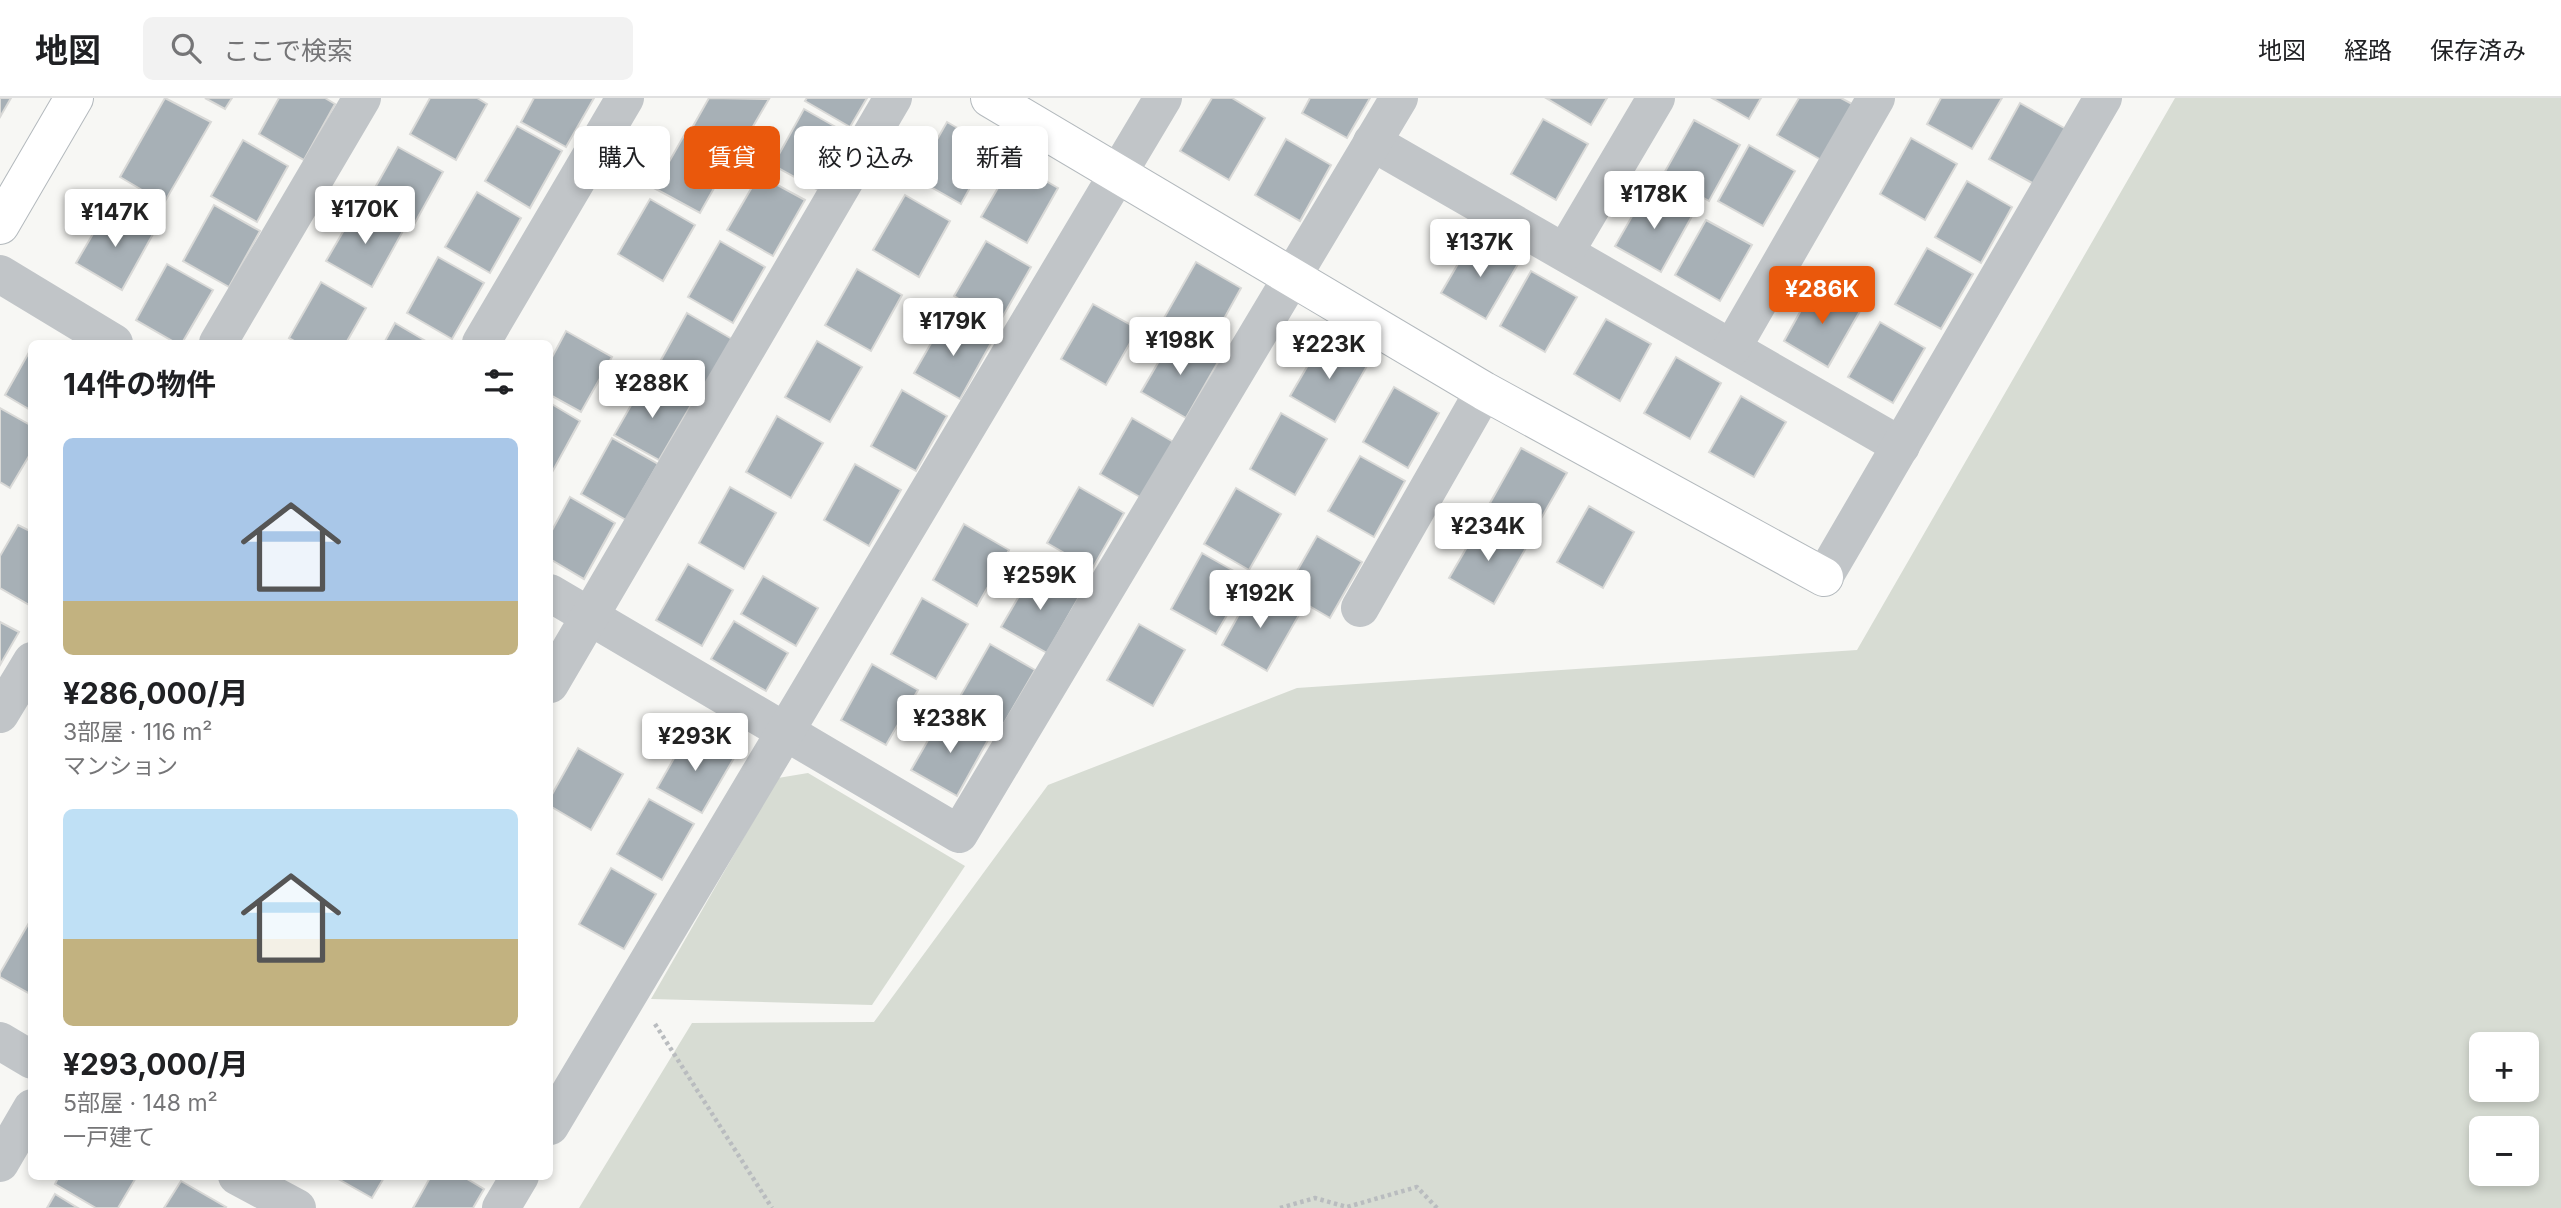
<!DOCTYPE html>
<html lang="ja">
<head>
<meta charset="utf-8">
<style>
	:root { --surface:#fff; --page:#f2f2f2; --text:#202124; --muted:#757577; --line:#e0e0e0; --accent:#ea580c }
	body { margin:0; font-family:Inter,"Noto Sans JP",sans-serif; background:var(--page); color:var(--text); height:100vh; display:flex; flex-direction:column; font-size:26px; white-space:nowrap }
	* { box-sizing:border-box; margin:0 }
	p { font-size:23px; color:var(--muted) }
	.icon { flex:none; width:38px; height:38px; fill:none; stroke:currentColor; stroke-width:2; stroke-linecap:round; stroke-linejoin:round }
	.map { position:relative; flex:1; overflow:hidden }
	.sheet { position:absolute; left:28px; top:242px; width:525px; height:840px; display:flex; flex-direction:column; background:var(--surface); border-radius:10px; box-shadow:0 4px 10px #0003 }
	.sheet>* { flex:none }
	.top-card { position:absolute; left:574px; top:28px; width:665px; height:63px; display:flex; gap:14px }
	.buttons { position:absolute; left:2469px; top:934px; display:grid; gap:14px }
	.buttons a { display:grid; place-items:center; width:70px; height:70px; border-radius:10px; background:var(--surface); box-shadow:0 4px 10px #0003; font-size:35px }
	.price { position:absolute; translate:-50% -60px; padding:0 16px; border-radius:7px; background:#fff; color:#222; font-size:23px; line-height:46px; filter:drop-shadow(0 2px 4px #0008) }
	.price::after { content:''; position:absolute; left:50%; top:42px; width:21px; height:16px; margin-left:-10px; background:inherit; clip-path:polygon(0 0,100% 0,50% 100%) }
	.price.active { background:var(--accent); color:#fff }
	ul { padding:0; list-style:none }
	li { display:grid; align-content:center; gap:14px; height:371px; padding:0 35px }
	li span { display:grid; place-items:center; height:217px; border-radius:10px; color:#555 }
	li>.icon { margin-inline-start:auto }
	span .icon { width:126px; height:126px; fill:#fffc; stroke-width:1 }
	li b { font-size:30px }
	h2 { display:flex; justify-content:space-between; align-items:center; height:84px; padding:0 35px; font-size:30px }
	.tag { padding:0 24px; border-radius:10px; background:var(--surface); box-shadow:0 4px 10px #0003; font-size:24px; line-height:63px }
	.tag.active { background:var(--accent); color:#fff }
	header { display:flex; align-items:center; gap:42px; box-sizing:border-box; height:98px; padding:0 35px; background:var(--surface); border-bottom:2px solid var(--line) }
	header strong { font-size:33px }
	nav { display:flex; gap:38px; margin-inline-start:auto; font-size:24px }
	.search { width:490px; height:63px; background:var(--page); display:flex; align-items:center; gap:18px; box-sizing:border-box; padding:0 24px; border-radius:10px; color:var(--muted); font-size:26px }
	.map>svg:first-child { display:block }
	.green { fill:#d7dcd3; fill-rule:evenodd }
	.building { fill:#a7b0b6; stroke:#d9d9d7; stroke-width:2 }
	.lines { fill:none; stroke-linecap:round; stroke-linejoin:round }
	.secondary-casing { stroke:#b3b9bd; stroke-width:40 }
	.path { stroke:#b9bcbf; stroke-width:4.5; stroke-dasharray:3.5 3.5; stroke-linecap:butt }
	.street { stroke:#c1c5c8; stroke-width:38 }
	.secondary { stroke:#fff; stroke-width:38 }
</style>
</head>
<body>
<header>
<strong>地図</strong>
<div class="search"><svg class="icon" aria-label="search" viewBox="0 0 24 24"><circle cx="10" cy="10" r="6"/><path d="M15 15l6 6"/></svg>ここで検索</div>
<nav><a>地図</a><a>経路</a><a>保存済み</a></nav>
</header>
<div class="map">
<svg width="2561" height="1110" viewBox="0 0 2561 1110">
	<rect width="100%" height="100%" fill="#f7f7f4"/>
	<g class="green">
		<path d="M2175,0H2561V1110H579L692,925L874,924L1048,687L1297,590L1857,552ZM2482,947H2527V992H2482ZM2482,1031H2527V1076H2482Z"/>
		<path d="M808,675L965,768L872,907L651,901L778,680Z"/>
	</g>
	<g class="building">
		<path d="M0,0H11L0,19Z"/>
		<path d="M165,0L211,24L164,105L120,79Z"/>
		<path d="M205,0H232L225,11Z"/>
		<path d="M279,0H325L335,6L304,62L259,36Z"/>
		<path d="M430,0H477L487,6L456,62L410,36Z"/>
		<path d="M534,0H594L566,49L521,24Z"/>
		<path d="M709,0L769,1L737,56L692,30Z"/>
		<path d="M807,0H867L850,29L805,3Z"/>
		<path d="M1212,0H1232L1265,20L1229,82L1180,53Z"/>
		<path d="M1310,0H1370L1347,40L1302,15Z"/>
		<path d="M1546,0H1607L1591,27Z"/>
		<path d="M1712,0H1761L1749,21Z"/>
		<path d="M1799,0H1841L1854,7L1823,63L1777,37Z"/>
		<path d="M1941,0H2002L1972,51L1927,26Z"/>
		<path d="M2020,5L2066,31L2034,86L1989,61Z"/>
		<path d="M804,11L850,37L818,92L773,67Z"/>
		<path d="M1543,21L1588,46L1556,102L1511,76Z"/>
		<path d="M1694,22L1740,47L1709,103L1663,77Z"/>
		<path d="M947,24L992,50L961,106L915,80Z"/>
		<path d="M517,28L562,53L530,110L485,83Z"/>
		<path d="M686,34L731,60L700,115L654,90Z"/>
		<path d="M1911,40L1957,66L1925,122L1880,96Z"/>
		<path d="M1286,41L1331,67L1300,123L1255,97Z"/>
		<path d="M243,42L288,68L257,124L211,98Z"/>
		<path d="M1749,47L1795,73L1763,128L1718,103Z"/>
		<path d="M398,49L443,74L412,130L367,104Z"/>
		<path d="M1013,64L1058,90L1027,145L981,119Z"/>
		<path d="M759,77L805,102L773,158L727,132Z"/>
		<path d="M1967,83L2012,109L1981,165L1935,139Z"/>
		<path d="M1647,92L1692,118L1661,174L1615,148Z"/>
		<path d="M477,94L521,120L490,175L445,149Z"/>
		<path d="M905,97L950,123L919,179L873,152Z"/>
		<path d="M650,101L695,127L663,183L618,156Z"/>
		<path d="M214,107L260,133L229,189L183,163Z"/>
		<path d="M358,108L403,133L372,189L326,163Z"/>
		<path d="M108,110L153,136L122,192L76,165Z"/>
		<path d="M1706,122L1752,147L1720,203L1675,177Z"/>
		<path d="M1473,140L1518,166L1486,221L1441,195Z"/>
		<path d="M720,143L765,169L733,225L688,199Z"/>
		<path d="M986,143L1031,169L999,225L954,198Z"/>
		<path d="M1927,150L1973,176L1941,231L1895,206Z"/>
		<path d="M438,159L484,185L452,241L407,215Z"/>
		<path d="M1196,164L1241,190L1210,246L1164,220Z"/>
		<path d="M167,166L213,192L182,245H176L136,222Z"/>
		<path d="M857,171L902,197L871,253L825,227Z"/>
		<path d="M1531,173L1577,199L1545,254L1500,228Z"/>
		<path d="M321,184L366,210L346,245H298L289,240Z"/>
		<path d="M1815,187L1860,213L1828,269L1784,243Z"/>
		<path d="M1093,206L1138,231L1106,287L1061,261Z"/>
		<path d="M687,215L732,241L701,297L656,271Z"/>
		<path d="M946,219L991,245L960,301L914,275Z"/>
		<path d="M1606,221L1651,246L1620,303L1574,276Z"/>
		<path d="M1880,224L1925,250L1893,305L1848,279Z"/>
		<path d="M395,225L429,245H384Z"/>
		<path d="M566,233L612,259L581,314L550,297V263Z"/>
		<path d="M1173,239L1218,264L1186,320L1141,294Z"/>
		<path d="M817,243L862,269L830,324L785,299Z"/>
		<path d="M1322,243L1367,268L1335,324L1290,298Z"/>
		<path d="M32,249V313L5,297Z"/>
		<path d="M1676,259L1721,285L1690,341L1644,315Z"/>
		<path d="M646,281L691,307L659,362L614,337Z"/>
		<path d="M1394,289L1439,315L1408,370L1363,344Z"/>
		<path d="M902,292L947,318L916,373L871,348Z"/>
		<path d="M1741,298L1786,324L1754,379L1709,354Z"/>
		<path d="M550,305L580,323L550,378Z"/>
		<path d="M0,310L32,328V353L10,390L0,384Z"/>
		<path d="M1281,315L1327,341L1295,397L1250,371Z"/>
		<path d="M777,318L823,345L791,400L746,374Z"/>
		<path d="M1132,320L1177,346L1145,402L1100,376Z"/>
		<path d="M612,340L658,366L626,422L581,396Z"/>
		<path d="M1521,350L1567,375L1535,431L1490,405Z"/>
		<path d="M1360,358L1405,383L1374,439L1328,413Z"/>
		<path d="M855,366L901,392L869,448L824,422Z"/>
		<path d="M730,389L776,415L744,471L699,445Z"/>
		<path d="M1079,389L1124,415L1092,471L1047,445Z"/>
		<path d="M1236,390L1281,416L1249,472L1204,446Z"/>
		<path d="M570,399L615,425L584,481L550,461V436Z"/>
		<path d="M1589,408L1634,434L1603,490L1557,464Z"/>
		<path d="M1481,425L1526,450L1494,506L1449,480Z"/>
		<path d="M964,426L1009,452L977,508L933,482Z"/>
		<path d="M18,427L32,434L31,508L0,490V458Z"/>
		<path d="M1317,438L1362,464L1330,520L1285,494Z"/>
		<path d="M1202,455L1248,481L1216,536L1171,511Z"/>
		<path d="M688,466L733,492L702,548L656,522Z"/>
		<path d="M1033,474L1079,499L1047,555L1001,529Z"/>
		<path d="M763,478L818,510L796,548L741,516Z"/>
		<path d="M1253,491L1299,517L1267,573L1222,547Z"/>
		<path d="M922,500L968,526L936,581L891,556Z"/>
		<path d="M734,523L788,555L766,593L711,561Z"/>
		<path d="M0,524L19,534L0,567Z"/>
		<path d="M1139,526L1185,552L1153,608L1107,582Z"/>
		<path d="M990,546L1035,572L1003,627L958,602Z"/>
		<path d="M872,566L918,592L886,647L841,622Z"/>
		<path d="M943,616L988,642L957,698L911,672Z"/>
		<path d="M689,634L734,660L702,715L657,690Z"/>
		<path d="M578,650L623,676L591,732L550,708V700Z"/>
		<path d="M649,701L694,726L662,782L617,756Z"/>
		<path d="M611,770L656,796L624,851L579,826Z"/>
		<path d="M30,823H32V897L0,879V875Z"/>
		<path d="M59,1078H137L118,1110H96L55,1086Z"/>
		<path d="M333,1078H385L372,1100Z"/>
		<path d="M431,1078H462L484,1091L473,1110H413Z"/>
		<path d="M181,1083L226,1109L225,1110H164Z"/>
		<path d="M55,1096L78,1110H47Z"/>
	</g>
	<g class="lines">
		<g class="secondary-casing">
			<g id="secondary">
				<path d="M990,0L1484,293L1824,479"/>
				<path d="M0,127L74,0"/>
			</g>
		</g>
		<g class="path">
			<path d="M655,926L772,1110"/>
			<path d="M1280,1110L1315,1100L1347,1109L1417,1089L1437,1110"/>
		</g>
		<g class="street">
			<path d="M1372,44L1901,348"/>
			<path d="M1565,154L1656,0"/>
			<path d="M0,176L114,245"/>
			<path d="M218,245L362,0"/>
			<path d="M481,245L625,0"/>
			<path d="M1732,250L1876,0"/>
			<path d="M1824,479L2103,0"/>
			<path d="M550,495L959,736L1399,0"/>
			<path d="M1360,510L1484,293"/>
			<path d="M550,586L893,0"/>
			<path d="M0,616L32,563"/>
			<path d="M0,943L32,962"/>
			<path d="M550,1028L1163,0"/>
			<path d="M0,1065L32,1010"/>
			<path d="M237,1078L297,1110"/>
			<path d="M501,1110L520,1078"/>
		</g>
		<use href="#secondary" class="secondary"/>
	</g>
</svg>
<div class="buttons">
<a>+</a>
<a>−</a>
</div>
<b class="price" style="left:1654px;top:133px">¥178K</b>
<b class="price" style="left:365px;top:148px">¥170K</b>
<b class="price" style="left:115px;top:151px">¥147K</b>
<b class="price" style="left:1480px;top:181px">¥137K</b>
<b class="price active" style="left:1822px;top:228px">¥286K</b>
<b class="price" style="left:953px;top:260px">¥179K</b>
<b class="price" style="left:1180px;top:279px">¥198K</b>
<b class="price" style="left:1329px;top:283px">¥223K</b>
<b class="price" style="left:652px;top:322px">¥288K</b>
<b class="price" style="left:1488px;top:465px">¥234K</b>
<b class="price" style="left:1040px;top:514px">¥259K</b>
<b class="price" style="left:1260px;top:532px">¥192K</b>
<b class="price" style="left:950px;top:657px">¥238K</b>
<b class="price" style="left:695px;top:675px">¥293K</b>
<div class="top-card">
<a class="tag">購入</a>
<a class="tag active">賃貸</a>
<a class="tag">絞り込み</a>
<a class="tag">新着</a>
</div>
<section class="sheet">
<h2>14件の物件<svg class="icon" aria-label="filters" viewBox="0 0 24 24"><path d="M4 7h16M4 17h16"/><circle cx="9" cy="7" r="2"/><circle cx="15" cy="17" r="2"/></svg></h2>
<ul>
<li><span style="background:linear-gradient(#a9c7e8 75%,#c2b280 0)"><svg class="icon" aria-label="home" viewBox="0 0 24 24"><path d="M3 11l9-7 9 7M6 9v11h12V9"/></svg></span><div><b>¥286,000/月</b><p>3部屋 · 116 m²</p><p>マンション</p></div></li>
<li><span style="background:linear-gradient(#bfe0f5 60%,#c2b280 0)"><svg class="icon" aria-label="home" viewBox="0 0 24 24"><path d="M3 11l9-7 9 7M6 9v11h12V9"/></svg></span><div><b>¥293,000/月</b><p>5部屋 · 148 m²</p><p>一戸建て</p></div></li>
</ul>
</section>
</div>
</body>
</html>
